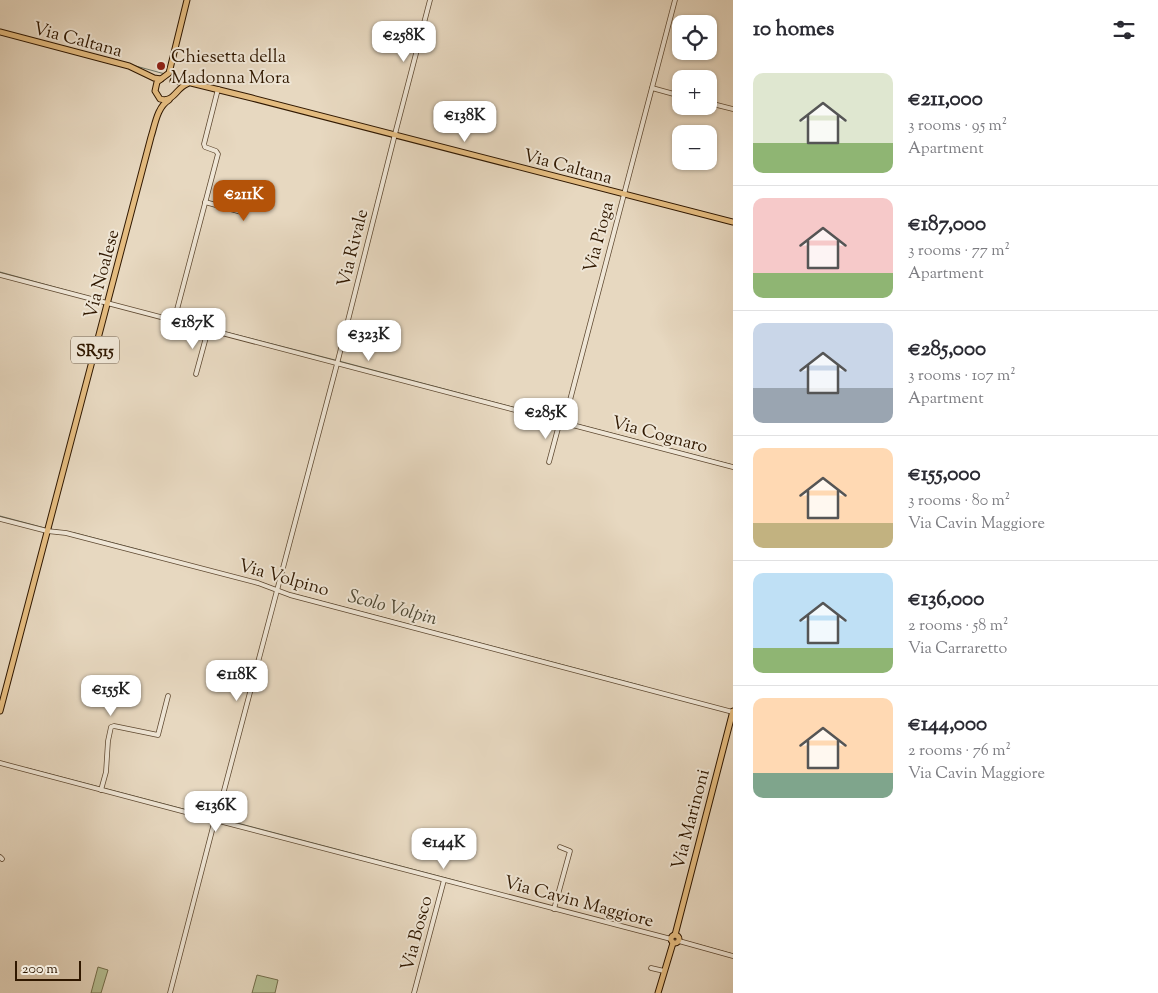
<!DOCTYPE html>
<html lang="en">
<head>
<meta charset="utf-8">
<style>
	:root { --surface:#fff; --page:#f7f7f7; --text:#2b2b33; --muted:#7c7c81; --line:#e1e1e2; --accent:#b45309 }
	body { margin:0; font-family:"Sorts Mill Goudy",serif; background:var(--page); color:var(--text); height:100vh; display:flex; flex-direction:column; font-size:19px; white-space:nowrap }
	* { box-sizing:border-box; margin:0 }
	p { font-size:16px; color:var(--muted) }
	.icon { flex:none; width:28px; height:28px; fill:none; stroke:currentColor; stroke-width:2; stroke-linecap:round; stroke-linejoin:round }
	.map { position:relative; flex:1; overflow:hidden }
	.drawer { display:flex; flex-direction:column; background:var(--surface); width:425px }
	.drawer>* { flex:none }
	.buttons { position:absolute; left:672px; top:15px; display:grid; gap:10px }
	.buttons a { display:grid; place-items:center; width:45px; height:45px; border-radius:10px; background:var(--surface); box-shadow:0 1px 4px #0004; font-size:25px }
	.scale { position:absolute; left:15px; bottom:12px; width:66px; box-sizing:border-box; padding-left:5px; border:2px solid #301800; border-top:0; font-size:14px; line-height:18px; white-space:nowrap; color:#301800; -webkit-text-stroke:4px #efe6d6; paint-order:stroke }
	.price { position:absolute; translate:-50% -42px; padding:0 11px; border-radius:10px; background:#fff; color:#222; font-size:16px; line-height:32px; filter:drop-shadow(0 1px 2px #0008) }
	.price::after { content:''; position:absolute; left:50%; top:30px; width:15px; height:11px; margin-left:-8px; background:inherit; clip-path:polygon(0 0,100% 0,50% 100%) }
	.price.current { background:var(--accent); color:#fff }
	ul { padding:0; list-style:none }
	li { display:flex; align-items:center; gap:15px; height:125px; padding:0 20px }
	li+li { border-top:1px solid var(--line) }
	li span { display:grid; place-items:center; flex:none; width:140px; height:100px; border-radius:10px; color:#555 }
	li>.icon { margin-inline-start:auto }
	span .icon { width:60px; height:60px; fill:#fffc; stroke-width:1 }
	li b { font-size:21px }
	h2 { display:flex; justify-content:space-between; align-items:center; height:60px; padding:0 20px; font-size:21px }
	main { display:flex; flex:1; min-height:0 }
	.map>svg:first-child { display:block }
	.green { fill:#b5bf93; stroke:#726c4a }
	.lines { fill:none; stroke-linecap:round; stroke-linejoin:round }
	.stream { stroke:#6e796a; stroke-width:1 }
	.minor-casing { stroke:#5e4830; stroke-width:5.5 }
	.major-casing { stroke:#301800; stroke-width:7 }
	.minor { stroke:#efe6d6; stroke-width:4 }
	.major { stroke:#e4bc80; stroke-width:5 }
	.poi-dot { fill:#8f2418; stroke:#efe6d6; stroke-width:2 }
	.labels { text-anchor:middle; stroke-width:4; stroke-linejoin:round; paint-order:stroke }
	.shield { fill:#efe6d6; stroke:#695640; stroke-width:1 }
	.shield-label { font-size:16px; font-weight:bold; fill:#301800 }
	.street-label { font-size:18px; fill:#301800; stroke:#efe6d6 }
	.poi-label { font-size:18px; fill:#301800; stroke:#efe6d6; text-anchor:start }
	.water-label { font-size:19px; font-style:italic; fill:#4f4935; stroke:#efe6d6 }
</style>
</head>
<body>
<main>
<div class="map">
<svg width="733" height="993" viewBox="0 0 733 993">
	<rect width="100%" height="100%" fill="#e7d8c0"/>
	<filter id="stains"><feTurbulence type="fractalNoise" baseFrequency=".004" numOctaves="4"/><feColorMatrix values="0 0 0 0 .2 0 0 0 0 .09 0 0 0 0 .02 0 0 0 .5 -.17"/></filter>
	<radialGradient id="worn" r=".72"><stop offset=".6" stop-color="#630" stop-opacity="0"/><stop offset="1" stop-color="#630" stop-opacity=".3"/></radialGradient>
	<g class="green">
		<path d="M98,967L108,970L101,993H91Z"/>
		<path d="M257,975L278,980L275,993H252Z"/>
	</g>
	<g class="lines">
		<g class="stream">
			<path d="M132,65L165,74"/>
			<path d="M173,76L202,83"/>
			<path d="M0,272L91,297"/>
			<path d="M166,316L172,318"/>
			<path d="M179,320L335,360"/>
			<path d="M339,361L550,417"/>
			<path d="M569,422L733,465"/>
			<path d="M0,516L45,528"/>
			<path d="M50,529L75,533L156,554"/>
			<path d="M263,583L276,588"/>
			<path d="M294,594L643,686"/>
			<path d="M27,768L210,816"/>
			<path d="M222,819L465,883"/>
			<path d="M697,944L733,954"/>
		</g>
		<g class="minor-casing">
			<g id="minor">
				<path d="M652,88L681,96"/>
				<path d="M709,103L733,109"/>
				<path d="M205,202L245,213L247,210L255,183"/>
				<path d="M0,275L733,467"/>
				<path d="M174,321L218,154L216,151L205,147L204,144L218,89"/>
				<path d="M185,337L189,325"/>
				<path d="M196,374L208,330"/>
				<path d="M564,423L675,0"/>
				<path d="M549,462L560,421"/>
				<path d="M0,519L47,531L66,533L258,583L290,595L733,712"/>
				<path d="M0,763L212,819"/>
				<path d="M101,790L106,772L108,741L111,727L114,726L158,735L168,696"/>
				<path d="M217,817L337,364L395,134L430,0"/>
				<path d="M219,821L671,939"/>
				<path d="M0,857L2,859"/>
				<path d="M554,909L570,851L560,847"/>
				<path d="M679,941L733,956"/>
				<path d="M651,968L664,971"/>
				<path d="M170,993L214,823"/>
				<path d="M414,993L444,880"/>
			</g>
		</g>
		<g class="major-casing">
			<g id="major">
				<path d="M187,0L169,73L157,82L155,91L160,99C174,103 176,88 187,84"/>
				<path d="M0,32L129,66L154,78L161,79"/>
				<path d="M173,81L191,83L252,98L733,222"/>
				<path d="M0,711L151,137C155,125 157,107 169,100"/>
				<circle cx="675" cy="939" r="4"/>
				<path d="M675,935L733,711"/>
				<path d="M658,993L673,943"/>
			</g>
		</g>
		<use href="#minor" class="minor"/>
		<use href="#major" class="major"/>
	</g>
	<circle class="poi-dot" cx="161" cy="66" r="5"/>
	<g class="labels">
		<rect class="shield" x="71" y="336.5" width="48" height="27" rx="4"/>
		<g class="shield-label">
			<text x="95" y="356">SR515</text>
		</g>
		<g class="street-label">
			<text transform="translate(78 39) rotate(15)" y="6">Via Caltana</text>
			<text transform="translate(568 166) rotate(15)" y="6">Via Caltana</text>
			<text transform="translate(598 237) rotate(-75)" y="6">Via Pioga</text>
			<text transform="translate(352 248) rotate(-76)" y="6">Via Rivale</text>
			<text transform="translate(101 274) rotate(-75)" y="6">Via Noalese</text>
			<text transform="translate(660 434) rotate(15)" y="6">Via Cognaro</text>
			<text transform="translate(284 577) rotate(16)" y="6">Via Volpino</text>
			<text transform="translate(690 819) rotate(-75)" y="6">Via Marinoni</text>
			<text transform="translate(579 901) rotate(15)" y="6">Via Cavin Maggiore</text>
			<text transform="translate(416 933) rotate(-75)" y="6">Via Bosco</text>
		</g>
		<g class="poi-label">
			<text x="171" y="62">Chiesetta della<tspan x="171" dy="21">Madonna Mora</tspan></text>
		</g>
		<g class="water-label">
			<text transform="translate(393 606) rotate(15)" y="7">Scolo Volpin</text>
		</g>
	</g>
	<rect width="100%" height="100%" filter="url(#stains)"/>
	<rect width="100%" height="100%" fill="url(#worn)"/>
</svg>
<div class="buttons">
<a><svg class="icon" aria-label="locate" viewBox="0 0 24 24"><circle cx="12" cy="12" r="6"/><path d="M12 2v4M12 18v4M2 12h4M18 12h4"/></svg></a>
<a>+</a>
<a>−</a>
</div>
<div class="scale">200 m</div>
<b class="price" style="left:404px;top:63px">€258K</b>
<b class="price" style="left:465px;top:143px">€138K</b>
<b class="price current" style="left:244px;top:222px">€211K</b>
<b class="price" style="left:193px;top:350px">€187K</b>
<b class="price" style="left:369px;top:362px">€323K</b>
<b class="price" style="left:546px;top:440px">€285K</b>
<b class="price" style="left:237px;top:702px">€118K</b>
<b class="price" style="left:111px;top:717px">€155K</b>
<b class="price" style="left:216px;top:833px">€136K</b>
<b class="price" style="left:444px;top:870px">€144K</b>
</div>
<section class="drawer">
<h2>10 homes<svg class="icon" aria-label="filters" viewBox="0 0 24 24"><path d="M4 7h16M4 17h16"/><circle cx="9" cy="7" r="2"/><circle cx="15" cy="17" r="2"/></svg></h2>
<ul>
<li><span style="background:linear-gradient(#dfe7d0 70%,#8fb573 0)"><svg class="icon" aria-label="home" viewBox="0 0 24 24"><path d="M3 11l9-7 9 7M6 9v11h12V9"/></svg></span><div><b>€211,000</b><p>3 rooms · 95 m²</p><p>Apartment</p></div></li>
<li><span style="background:linear-gradient(#f6c9c9 75%,#8fb573 0)"><svg class="icon" aria-label="home" viewBox="0 0 24 24"><path d="M3 11l9-7 9 7M6 9v11h12V9"/></svg></span><div><b>€187,000</b><p>3 rooms · 77 m²</p><p>Apartment</p></div></li>
<li><span style="background:linear-gradient(#c9d6e8 65%,#9aa5b1 0)"><svg class="icon" aria-label="home" viewBox="0 0 24 24"><path d="M3 11l9-7 9 7M6 9v11h12V9"/></svg></span><div><b>€285,000</b><p>3 rooms · 107 m²</p><p>Apartment</p></div></li>
<li><span style="background:linear-gradient(#ffd9b3 75%,#c2b280 0)"><svg class="icon" aria-label="home" viewBox="0 0 24 24"><path d="M3 11l9-7 9 7M6 9v11h12V9"/></svg></span><div><b>€155,000</b><p>3 rooms · 80 m²</p><p>Via Cavin Maggiore</p></div></li>
<li><span style="background:linear-gradient(#bfe0f5 75%,#8fb573 0)"><svg class="icon" aria-label="home" viewBox="0 0 24 24"><path d="M3 11l9-7 9 7M6 9v11h12V9"/></svg></span><div><b>€136,000</b><p>2 rooms · 58 m²</p><p>Via Carraretto</p></div></li>
<li><span style="background:linear-gradient(#ffd9b3 75%,#7fa58c 0)"><svg class="icon" aria-label="home" viewBox="0 0 24 24"><path d="M3 11l9-7 9 7M6 9v11h12V9"/></svg></span><div><b>€144,000</b><p>2 rooms · 76 m²</p><p>Via Cavin Maggiore</p></div></li>
</ul>
</section>
</main>
</body>
</html>
